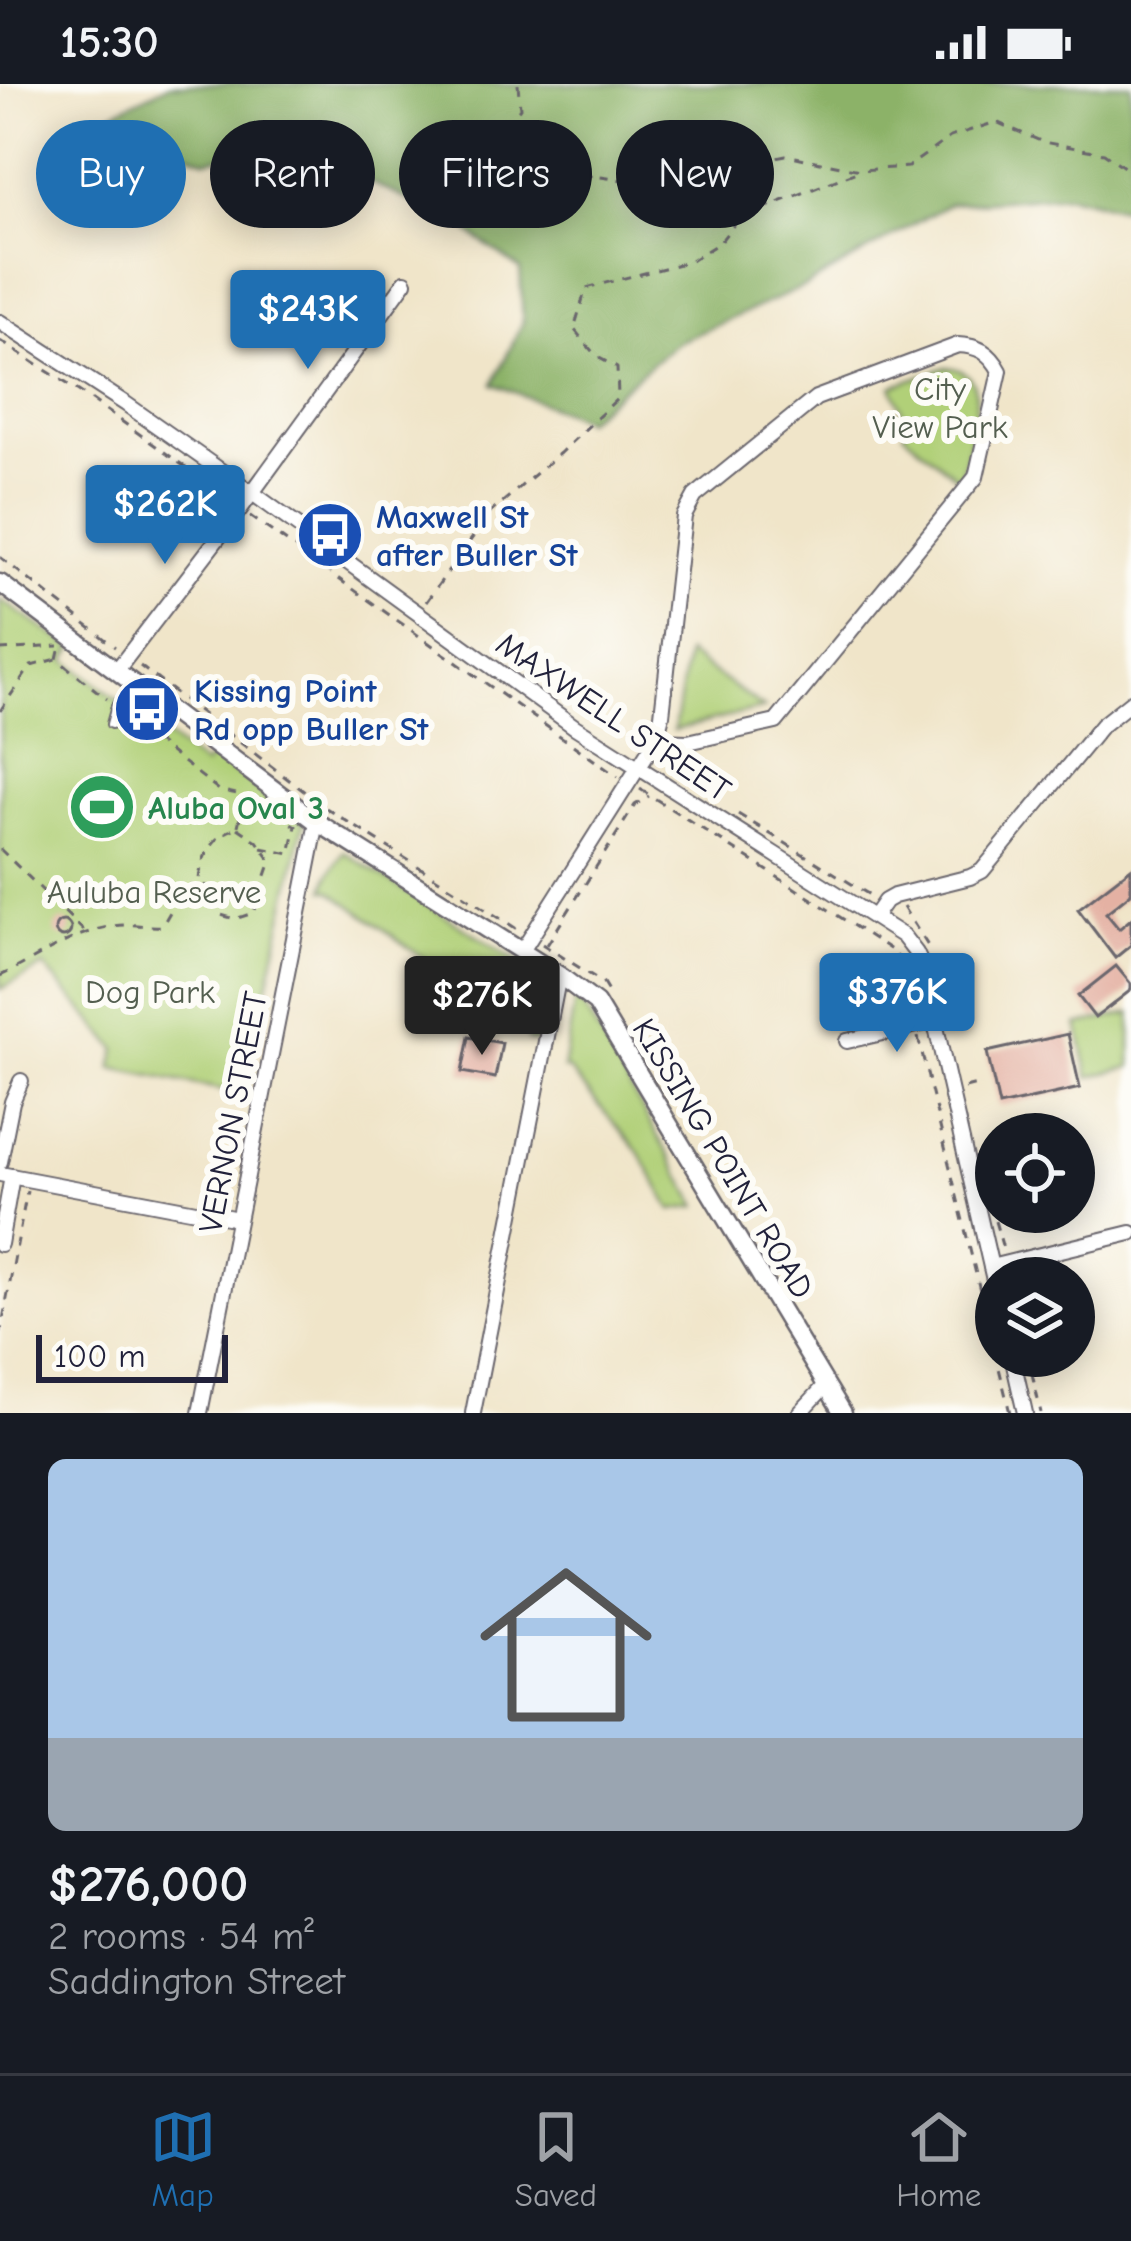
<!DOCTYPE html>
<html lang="en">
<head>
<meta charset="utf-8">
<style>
	:root { --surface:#171b24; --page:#242831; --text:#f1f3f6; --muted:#9ea1a6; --line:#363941; --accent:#1f6fb2 }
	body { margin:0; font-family:"Comic Neue",sans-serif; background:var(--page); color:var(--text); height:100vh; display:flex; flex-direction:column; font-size:45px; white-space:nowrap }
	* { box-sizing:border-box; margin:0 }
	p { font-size:39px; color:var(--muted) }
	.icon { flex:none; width:66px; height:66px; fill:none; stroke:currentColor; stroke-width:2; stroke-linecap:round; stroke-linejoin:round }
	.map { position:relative; height:1329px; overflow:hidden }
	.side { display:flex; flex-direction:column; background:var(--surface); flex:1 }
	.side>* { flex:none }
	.top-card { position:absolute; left:36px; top:36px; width:1059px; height:108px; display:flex; gap:24px }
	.controls { position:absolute; left:975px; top:1029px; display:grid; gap:24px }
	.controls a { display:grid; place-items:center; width:120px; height:120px; border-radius:50%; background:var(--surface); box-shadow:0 6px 30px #0003; font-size:60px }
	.scale { position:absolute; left:36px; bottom:30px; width:192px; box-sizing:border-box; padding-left:12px; border:6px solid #22223b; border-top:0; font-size:33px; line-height:42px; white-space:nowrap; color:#22223b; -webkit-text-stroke:9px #fdfcf7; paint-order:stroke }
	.price { position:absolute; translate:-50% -102px; padding:0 27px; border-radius:12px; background:var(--accent); color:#fff; font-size:39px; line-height:78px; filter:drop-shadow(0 3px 6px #0008) }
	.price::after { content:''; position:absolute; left:50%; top:72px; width:36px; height:27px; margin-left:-18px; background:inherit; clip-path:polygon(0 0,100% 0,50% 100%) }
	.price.selected { background:#222; color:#fff }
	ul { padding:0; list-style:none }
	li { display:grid; align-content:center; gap:24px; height:636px; padding:0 48px }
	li+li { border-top:3px solid var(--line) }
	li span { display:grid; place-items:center; height:372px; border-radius:18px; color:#555 }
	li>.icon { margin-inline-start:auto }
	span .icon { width:216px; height:216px; fill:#fffc; stroke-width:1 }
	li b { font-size:51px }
	.pill { padding:0 42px; border-radius:54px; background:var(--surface); box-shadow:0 6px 30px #0003; font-size:42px; line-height:108px }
	.pill.selected { background:var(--accent); color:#fff }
	.status { display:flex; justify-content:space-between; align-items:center; height:84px; padding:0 60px; background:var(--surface); direction:ltr }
	.status svg { height:33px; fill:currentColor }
	.tab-bar { display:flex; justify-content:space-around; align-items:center; height:168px; border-top:3px solid var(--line); background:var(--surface); font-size:33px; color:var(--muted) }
	.tab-bar a { display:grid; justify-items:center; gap:6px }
	.tab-bar .selected { color:var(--accent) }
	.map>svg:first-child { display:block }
	.green { fill:#b1d078; stroke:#6a795a; stroke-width:3 }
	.forest { fill:#8cb268; stroke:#576a52; stroke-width:3 }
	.building { fill:#e4b1a3 }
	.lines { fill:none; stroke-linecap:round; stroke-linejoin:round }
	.service-casing { stroke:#6a666d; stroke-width:12 }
	.minor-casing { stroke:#6a666d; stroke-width:18 }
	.tertiary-casing { stroke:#6a666d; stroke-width:21 }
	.path { stroke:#6a666d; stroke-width:3; stroke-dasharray:9 9; stroke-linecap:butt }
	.service { stroke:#fff; stroke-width:8 }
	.minor { stroke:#fff; stroke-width:14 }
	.tertiary { stroke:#fff; stroke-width:16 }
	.labels { text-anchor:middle; stroke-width:12; stroke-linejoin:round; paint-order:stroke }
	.park-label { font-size:33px; fill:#545f50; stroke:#fdfcf7 }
	.transit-label { font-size:33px; font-weight:bold; fill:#164399; stroke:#fdfcf7; text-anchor:start }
	.street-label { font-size:33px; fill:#22223b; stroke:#fdfcf7 }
	.leisure-label { font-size:33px; font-weight:bold; fill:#27864d; stroke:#fdfcf7; text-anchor:start }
</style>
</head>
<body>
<div class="status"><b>15:30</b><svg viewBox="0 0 49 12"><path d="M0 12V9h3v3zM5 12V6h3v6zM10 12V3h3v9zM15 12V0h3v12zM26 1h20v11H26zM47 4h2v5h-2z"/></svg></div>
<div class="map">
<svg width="1131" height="1329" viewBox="0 0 1131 1329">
	<rect width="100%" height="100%" fill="#fdfcf7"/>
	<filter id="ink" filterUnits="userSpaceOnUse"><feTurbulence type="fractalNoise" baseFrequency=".00833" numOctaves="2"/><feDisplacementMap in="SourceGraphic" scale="24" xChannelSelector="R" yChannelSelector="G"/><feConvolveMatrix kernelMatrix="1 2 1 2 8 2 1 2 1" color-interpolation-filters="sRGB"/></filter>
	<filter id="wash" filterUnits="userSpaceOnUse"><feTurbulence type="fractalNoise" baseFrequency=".004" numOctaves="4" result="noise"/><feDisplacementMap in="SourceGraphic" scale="48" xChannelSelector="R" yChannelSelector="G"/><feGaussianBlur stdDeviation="2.7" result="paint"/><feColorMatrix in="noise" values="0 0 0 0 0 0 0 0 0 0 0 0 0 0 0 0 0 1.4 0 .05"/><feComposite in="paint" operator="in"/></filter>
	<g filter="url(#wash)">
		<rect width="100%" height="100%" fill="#f0e5c9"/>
		<g class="green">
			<path d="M946,283C998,287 969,354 962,388L958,394L903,349L908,342L892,302Z"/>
			<path d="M0,516L74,564L66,576L124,621L133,611L163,633L155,644L204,682L212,672L304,738L244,1010L112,984L117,965L44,882L0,905Z"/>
			<path d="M687,570L764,624L674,646Z"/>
			<path d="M344,768L537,890L545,898L536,958L528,956L526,949L330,806H325L329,791Z"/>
			<path d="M575,916L581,919L698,1122L672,1126L639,1068L568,985H563Z"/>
			<path d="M1131,929V983L1089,993L1078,941Z"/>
		</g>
		<path class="forest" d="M171,0H1131V126L1068,111L949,120L808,201L676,259L585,336L493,300L523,238L520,185L454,137L286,60L206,76L101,34Z"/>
		<g id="blocks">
			<g class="building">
				<path d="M1131,784V809L1106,829L1119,845L1131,835V861L1115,874L1078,825Z"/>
				<circle cx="63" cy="845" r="8"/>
				<path d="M1116,882L1131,900V906L1095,934L1078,912Z"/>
				<path d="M1068,950L1080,1004L999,1022L987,968Z"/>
				<path d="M469,953L502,959L495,994L462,988Z"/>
			</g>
		</g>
	</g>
	<g filter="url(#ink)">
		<use href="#blocks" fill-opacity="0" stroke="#6a666d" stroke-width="3"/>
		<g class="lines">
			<g class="service-casing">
				<path id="service" d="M111,640L116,622L133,600"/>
			</g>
			<g class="minor-casing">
				<g id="minor">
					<path d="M0,238L126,320L251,408L575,643L903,852L916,869L922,882L996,1205"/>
					<path d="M117,586L241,424L405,198"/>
					<path d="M874,833L885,817L894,812L970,793L982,787L1102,641L1131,618"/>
					<path d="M522,867L655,657L662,631L684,432L695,412L816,314L958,261C978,262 990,268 1000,287L976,393L776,638L688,658L655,657"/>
					<path d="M847,957L935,937"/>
					<path d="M0,1078L12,1018L21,997"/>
					<path d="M0,1090L238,1135"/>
					<path d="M0,1160L12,1092"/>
					<path d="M991,1183L1131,1149"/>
					<path d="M1012,1272L1025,1329"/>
					<path d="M200,1329L317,738"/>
					<path d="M473,1329L559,891"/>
					<path d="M800,1329L826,1301"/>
				</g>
			</g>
			<g class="tertiary-casing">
				<path id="tertiary" d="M0,499L317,738L559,891L596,919L843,1329"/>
			</g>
			<g class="path">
				<path d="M518,0L520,24L499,48L502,68L522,82L643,99L786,71L860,86L908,83L950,53L996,38L1043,58L1104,69L1131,88"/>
				<path d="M0,257L88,313L231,416"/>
				<path d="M250,432L618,693"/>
				<path d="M0,473L115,563"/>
				<path d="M426,518L491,428L560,369L618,314L617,284L596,272L574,245L586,204L691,177L720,158L739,134L859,87"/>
				<path d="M0,566L59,562"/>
				<path d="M59,566L57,575L107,615"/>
				<path d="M140,582L326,724L517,845"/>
				<path d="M0,627L31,582L57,575"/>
				<path d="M126,634L219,706L245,712L296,742L290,770L262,764"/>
				<path d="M640,705L893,867L900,876L915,928"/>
				<path d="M738,730L873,813"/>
				<path d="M238,742L245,712"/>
				<path d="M238,744L257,757L271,777L253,829L235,835L221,831L212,808L199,795C202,771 213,750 238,744Z"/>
				<path d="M0,765L84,847"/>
				<path d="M903,823L930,865"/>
				<path d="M542,860L602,898L610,911"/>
				<path d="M547,861L635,721L649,712"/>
				<path d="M0,892C39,874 80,843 124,841C137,840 149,843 162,842L178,814L197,796"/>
				<path d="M918,953L1010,1329"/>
				<path d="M965,1004L977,1001"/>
				<path d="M995,1137L1004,1168"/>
				<path d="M0,1252L27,1107"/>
				<path d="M1028,1272L1041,1329"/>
			</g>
			<use href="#service" class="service"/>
			<use href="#minor" class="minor"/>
			<use href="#tertiary" class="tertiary"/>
		</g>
	</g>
	<defs>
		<g id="bus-disc" transform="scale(3.45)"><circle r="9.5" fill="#1a4fb4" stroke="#fdfcf7"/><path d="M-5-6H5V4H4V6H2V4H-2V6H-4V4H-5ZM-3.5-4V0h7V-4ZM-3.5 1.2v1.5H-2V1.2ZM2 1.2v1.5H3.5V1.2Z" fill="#fff"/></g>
		<g id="stadium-disc" transform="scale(3.45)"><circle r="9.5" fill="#2e9e5b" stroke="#fdfcf7"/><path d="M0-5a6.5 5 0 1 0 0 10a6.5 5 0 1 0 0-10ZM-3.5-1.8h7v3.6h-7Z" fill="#fff"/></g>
	</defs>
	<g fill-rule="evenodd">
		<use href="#bus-disc" x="330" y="451"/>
		<use href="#bus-disc" x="147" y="625"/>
		<use href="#stadium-disc" x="102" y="723"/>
	</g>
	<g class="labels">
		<g class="park-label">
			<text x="940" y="316">City<tspan x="940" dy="38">View Park</tspan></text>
			<text x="154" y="819">Auluba Reserve</text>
			<text x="150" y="919">Dog Park</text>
		</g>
		<g class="transit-label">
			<text x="376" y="444">Maxwell St<tspan x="376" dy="38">after Buller St</tspan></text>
			<text x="194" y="618">Kissing Point<tspan x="194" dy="38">Rd opp Buller St</tspan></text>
		</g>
		<g class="street-label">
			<text transform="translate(614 632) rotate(34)" y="12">MAXWELL STREET</text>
			<text transform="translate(232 1028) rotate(-79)" y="12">VERNON STREET</text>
			<text transform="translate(724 1074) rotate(59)" y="12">KISSING POINT ROAD</text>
		</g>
		<g class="leisure-label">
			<text x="148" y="735">Aluba Oval 3</text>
		</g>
	</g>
</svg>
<div class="controls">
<a><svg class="icon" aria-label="locate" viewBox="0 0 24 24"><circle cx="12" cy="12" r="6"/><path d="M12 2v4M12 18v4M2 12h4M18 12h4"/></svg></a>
<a><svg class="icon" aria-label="layers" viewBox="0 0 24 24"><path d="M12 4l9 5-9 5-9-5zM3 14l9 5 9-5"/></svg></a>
</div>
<div class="scale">100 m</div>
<b class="price" style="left:308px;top:288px">$243K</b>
<b class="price" style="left:165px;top:483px">$262K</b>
<b class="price" style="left:897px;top:971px">$376K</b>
<b class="price selected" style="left:482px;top:974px">$276K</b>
<div class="top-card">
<a class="pill selected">Buy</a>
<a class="pill">Rent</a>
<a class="pill">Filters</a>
<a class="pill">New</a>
</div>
</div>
<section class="side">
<ul>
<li><span style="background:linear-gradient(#a9c7e8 75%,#9aa5b1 0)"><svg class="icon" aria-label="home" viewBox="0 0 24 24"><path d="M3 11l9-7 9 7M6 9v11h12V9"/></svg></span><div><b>$276,000</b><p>2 rooms · 54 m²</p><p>Saddington Street</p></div></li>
</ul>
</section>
<nav class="tab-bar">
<a class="selected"><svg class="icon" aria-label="map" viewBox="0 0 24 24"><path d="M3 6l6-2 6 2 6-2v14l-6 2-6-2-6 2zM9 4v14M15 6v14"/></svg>Map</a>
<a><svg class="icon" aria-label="saved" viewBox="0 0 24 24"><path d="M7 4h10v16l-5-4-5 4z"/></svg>Saved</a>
<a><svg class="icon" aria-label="home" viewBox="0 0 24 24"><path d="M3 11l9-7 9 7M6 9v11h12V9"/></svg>Home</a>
</nav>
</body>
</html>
